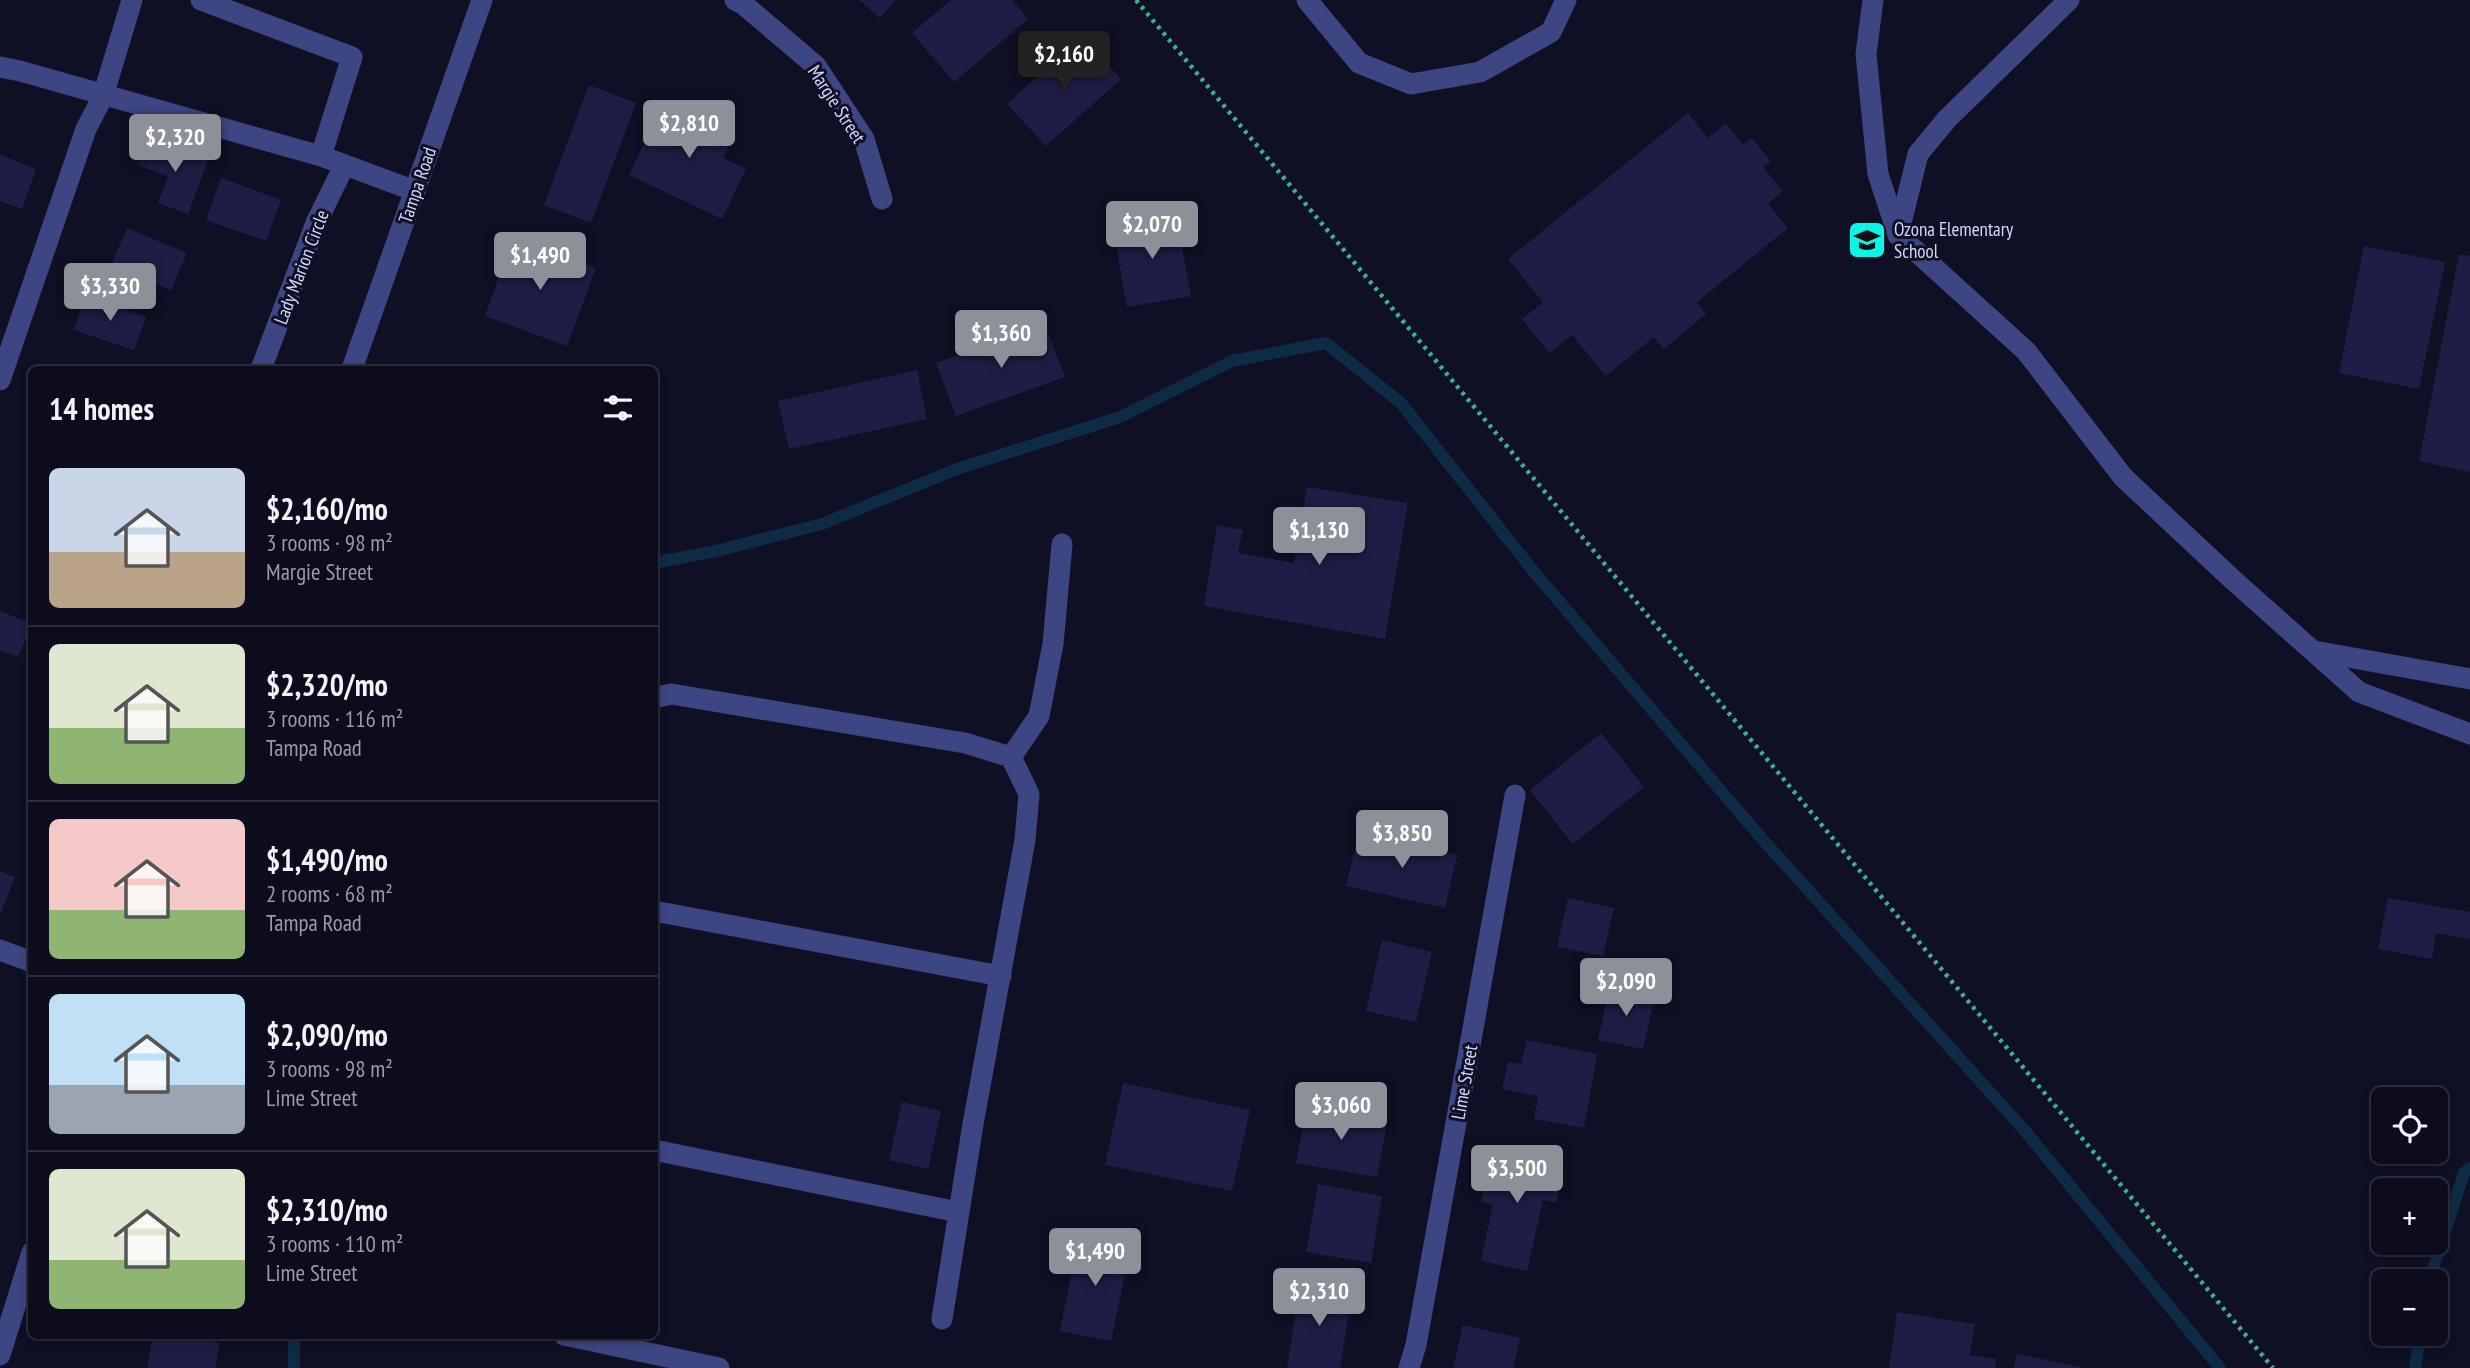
<!DOCTYPE html>
<html lang="en">
<head>
<meta charset="utf-8">
<style>
	:root { --surface:#0c0c1c; --page:#151525; --text:#f1f3f6; --muted:#9a9ba3; --line:#2c2c3b; --accent:#8c9099 }
	body { margin:0; font-family:"PT Sans Narrow",sans-serif; background:var(--page); color:var(--text); height:100vh; display:flex; flex-direction:column; font-size:26px; white-space:nowrap }
	* { box-sizing:border-box; margin:0 }
	p { font-size:23px; color:var(--muted) }
	.icon { flex:none; width:38px; height:38px; fill:none; stroke:currentColor; stroke-width:2; stroke-linecap:round; stroke-linejoin:round }
	.map { position:relative; flex:1; overflow:hidden }
	.sheet { position:absolute; left:28px; top:366px; width:630px; height:973px; display:flex; flex-direction:column; background:var(--surface); border-radius:10px; box-shadow:0 4px 10px #0003,0 0 0 2px var(--line) }
	.sheet>* { flex:none }
	.buttons { position:absolute; left:2371px; top:1087px; display:grid; gap:14px }
	.buttons a { display:grid; place-items:center; width:77px; height:77px; border-radius:10px; background:var(--surface); box-shadow:0 4px 10px #0003,0 0 0 2px var(--line); font-size:35px }
	.price { position:absolute; translate:-50% -60px; padding:0 16px; border-radius:7px; background:var(--accent); color:#fff; font-size:23px; line-height:46px; filter:drop-shadow(0 2px 4px #0008) }
	.price::after { content:''; position:absolute; left:50%; top:42px; width:21px; height:16px; margin-left:-10px; background:inherit; clip-path:polygon(0 0,100% 0,50% 100%) }
	.price.selected { background:#222; color:#fff }
	ul { padding:0; list-style:none }
	li { display:flex; align-items:center; gap:21px; height:175px; padding:0 21px }
	li+li { border-top:2px solid var(--line) }
	li span { display:grid; place-items:center; flex:none; width:196px; height:140px; border-radius:10px; color:#555 }
	li>.icon { margin-inline-start:auto }
	span .icon { width:84px; height:84px; fill:#fffc; stroke-width:1 }
	li b { font-size:30px }
	h2 { display:flex; justify-content:space-between; align-items:center; height:84px; padding:0 21px; font-size:30px }
	.map>svg:first-child { display:block }
	.lines { fill:none; stroke-linecap:round; stroke-linejoin:round }
	.stream { stroke:#0e2b45; stroke-width:12 }
	.building { fill:#1f1d45 }
	.path { stroke:#35b297; stroke-width:4.5; stroke-dasharray:3.5 5; stroke-linecap:butt }
	.minor { stroke:#3d4582; stroke-width:21 }
	.labels { text-anchor:middle; stroke-width:6; stroke-linejoin:round; paint-order:stroke }
	.street-label { font-size:19px; fill:#d6d7fd; stroke:#101025 }
	.poi-label { font-size:19px; fill:#d6d7fd; stroke:#101025; text-anchor:start }
</style>
</head>
<body>
<div class="map">
<svg width="2470" height="1368" viewBox="0 0 2470 1368">
	<rect width="100%" height="100%" fill="#101025"/>
	<g class="lines">
		<g class="stream">
			<path d="M654,563L716,551L822,524L957,469L1120,417L1232,361L1326,343L1401,403L1534,572L1764,841L2025,1131L2220,1368"/>
			<path d="M2429,1281L2464,1173L2470,1168"/>
			<path d="M294,1368V1335"/>
			<path d="M2415,1368L2420,1334"/>
		</g>
	</g>
	<g class="building">
		<path d="M859,0H896L880,18Z"/>
		<path d="M951,0H1012L1028,19L954,82L912,33Z"/>
		<path d="M1082,36L1121,79L1046,146L1007,104Z"/>
		<path d="M589,85L636,103L591,223L544,205Z"/>
		<path d="M665,100L735,133L723,158L746,169L722,219L629,175Z"/>
		<path d="M1688,113L1708,138L1726,123L1743,145L1752,138L1771,161L1763,167L1783,191L1768,204L1788,228L1697,302L1706,314L1664,349L1654,337L1606,376L1572,335L1549,353L1522,319L1543,302L1508,259Z"/>
		<path d="M148,139L208,160L188,214L158,203L168,176L138,165Z"/>
		<path d="M0,155L36,169L22,209L0,201Z"/>
		<path d="M221,178L281,200L266,241L206,220Z"/>
		<path d="M1176,214L1191,296L1127,307L1112,225Z"/>
		<path d="M127,228L187,253L171,290L111,265Z"/>
		<path d="M513,238L596,268L567,346L485,316Z"/>
		<path d="M2364,246L2445,262L2419,389L2339,373Z"/>
		<path d="M2459,254L2470,256V472L2419,461Z"/>
		<path d="M85,296L146,317L134,350L74,330Z"/>
		<path d="M1045,324L1065,377L956,416L936,363Z"/>
		<path d="M917,370L927,419L789,449L778,401Z"/>
		<path d="M1307,487L1408,503L1385,639L1204,606L1217,525L1243,530L1238,553L1294,563Z"/>
		<path d="M0,611L32,624L18,657L0,650Z"/>
		<path d="M1601,733L1644,787L1573,844L1530,790Z"/>
		<path d="M1359,832L1457,855L1445,908L1346,886Z"/>
		<path d="M0,871L15,877L0,915Z"/>
		<path d="M1568,898L1614,908L1603,956L1557,947Z"/>
		<path d="M2388,898L2470,912V939L2436,933L2432,959L2378,949Z"/>
		<path d="M1382,940L1432,952L1416,1022L1366,1011Z"/>
		<path d="M1610,987L1655,996L1643,1049L1598,1040Z"/>
		<path d="M1527,1040L1597,1054L1584,1128L1534,1119L1538,1096L1502,1089L1508,1062L1521,1064Z"/>
		<path d="M1123,1083L1250,1110L1232,1191L1105,1165Z"/>
		<path d="M902,1102L941,1111L928,1169L889,1160Z"/>
		<path d="M1307,1107L1387,1123L1377,1177L1296,1163Z"/>
		<path d="M1493,1149L1564,1164L1556,1203L1543,1200L1527,1271L1481,1261L1493,1204L1481,1202Z"/>
		<path d="M1318,1184L1382,1196L1371,1263L1306,1252Z"/>
		<path d="M1079,1236L1131,1246L1111,1341L1060,1331Z"/>
		<path d="M1300,1285L1352,1293L1340,1368H1287Z"/>
		<path d="M1897,1312L1975,1324L1970,1355L1996,1359L1995,1368H1889Z"/>
		<path d="M1463,1325L1520,1338L1513,1368H1453Z"/>
		<path d="M153,1335H176L220,1343L215,1368H147Z"/>
		<path d="M2017,1354L2080,1367V1368H2014Z"/>
	</g>
	<g class="lines">
		<path class="path" d="M1136,0L2273,1368"/>
		<g class="minor">
			<path d="M201,0L352,57L321,156"/>
			<path d="M735,0L743,4L816,66L864,139L882,199"/>
			<path d="M1307,0L1359,63L1411,84L1480,72L1551,32L1566,0"/>
			<path d="M1873,0L1866,54L1878,174L1898,235L2026,351L2123,477L2232,579L2359,692L2470,734"/>
			<path d="M0,67L20,71L321,156L415,191"/>
			<path d="M1898,235L1918,154L1947,119L2069,0"/>
			<path d="M261,369L316,223L344,166"/>
			<path d="M352,369L482,0"/>
			<path d="M0,380L86,129L103,96L132,0"/>
			<path d="M2314,651L2470,679"/>
			<path d="M654,698L671,694L965,743L1011,757L1029,794L1025,840L973,1124L942,1319"/>
			<path d="M1011,757L1039,716L1053,644L1062,544"/>
			<path d="M654,911L1001,976"/>
			<path d="M0,950L32,962"/>
			<path d="M654,1150L958,1212"/>
			<path d="M564,1335L719,1368"/>
			<path d="M0,1355L32,1252"/>
			<path d="M1409,1368L1416,1345L1515,795"/>
		</g>
	</g>
	<defs>
		<g id="school-square" transform="scale(2.0125)"><rect x="-9" y="-9" width="18" height="18" rx="4" fill="#0bf4e8" stroke="#101025"/><path d="M0-5L7-2L0 1L-7-2ZM-4 1L0 2.5L4 1V4Q0 6-4 4Z" fill="#111"/></g>
	</defs>
	<g fill-rule="evenodd">
		<use href="#school-square" x="1867" y="240"/>
	</g>
	<g class="labels">
		<g class="street-label">
			<text transform="translate(837 104) rotate(57)" y="7">Margie Street</text>
			<text transform="translate(417 185) rotate(-71)" y="7">Tampa Road</text>
			<text transform="translate(301 267) rotate(-69)" y="7">Lady Marion Circle</text>
			<text transform="translate(1464 1082) rotate(-80)" y="7">Lime Street</text>
		</g>
		<g class="poi-label">
			<text x="1894" y="236">Ozona Elementary<tspan x="1894" dy="22">School</tspan></text>
		</g>
	</g>
</svg>
<div class="buttons">
<a><svg class="icon" aria-label="locate" viewBox="0 0 24 24"><circle cx="12" cy="12" r="6"/><path d="M12 2v4M12 18v4M2 12h4M18 12h4"/></svg></a>
<a>+</a>
<a>−</a>
</div>
<b class="price selected" style="left:1064px;top:91px">$2,160</b>
<b class="price" style="left:689px;top:160px">$2,810</b>
<b class="price" style="left:175px;top:174px">$2,320</b>
<b class="price" style="left:1152px;top:261px">$2,070</b>
<b class="price" style="left:540px;top:292px">$1,490</b>
<b class="price" style="left:110px;top:323px">$3,330</b>
<b class="price" style="left:1001px;top:370px">$1,360</b>
<b class="price" style="left:1319px;top:567px">$1,130</b>
<b class="price" style="left:1402px;top:870px">$3,850</b>
<b class="price" style="left:1626px;top:1018px">$2,090</b>
<b class="price" style="left:1341px;top:1142px">$3,060</b>
<b class="price" style="left:1517px;top:1205px">$3,500</b>
<b class="price" style="left:1095px;top:1288px">$1,490</b>
<b class="price" style="left:1319px;top:1328px">$2,310</b>
<section class="sheet">
<h2>14 homes<svg class="icon" aria-label="filters" viewBox="0 0 24 24"><path d="M4 7h16M4 17h16"/><circle cx="9" cy="7" r="2"/><circle cx="15" cy="17" r="2"/></svg></h2>
<ul>
<li><span style="background:linear-gradient(#c9d6e8 60%,#b9a48a 0)"><svg class="icon" aria-label="home" viewBox="0 0 24 24"><path d="M3 11l9-7 9 7M6 9v11h12V9"/></svg></span><div><b>$2,160/mo</b><p>3 rooms · 98 m²</p><p>Margie Street</p></div></li>
<li><span style="background:linear-gradient(#dfe7d0 60%,#8fb573 0)"><svg class="icon" aria-label="home" viewBox="0 0 24 24"><path d="M3 11l9-7 9 7M6 9v11h12V9"/></svg></span><div><b>$2,320/mo</b><p>3 rooms · 116 m²</p><p>Tampa Road</p></div></li>
<li><span style="background:linear-gradient(#f6c9c9 65%,#8fb573 0)"><svg class="icon" aria-label="home" viewBox="0 0 24 24"><path d="M3 11l9-7 9 7M6 9v11h12V9"/></svg></span><div><b>$1,490/mo</b><p>2 rooms · 68 m²</p><p>Tampa Road</p></div></li>
<li><span style="background:linear-gradient(#bfe0f5 65%,#9aa5b1 0)"><svg class="icon" aria-label="home" viewBox="0 0 24 24"><path d="M3 11l9-7 9 7M6 9v11h12V9"/></svg></span><div><b>$2,090/mo</b><p>3 rooms · 98 m²</p><p>Lime Street</p></div></li>
<li><span style="background:linear-gradient(#dfe7d0 65%,#8fb573 0)"><svg class="icon" aria-label="home" viewBox="0 0 24 24"><path d="M3 11l9-7 9 7M6 9v11h12V9"/></svg></span><div><b>$2,310/mo</b><p>3 rooms · 110 m²</p><p>Lime Street</p></div></li>
</ul>
</section>
</div>
</body>
</html>
